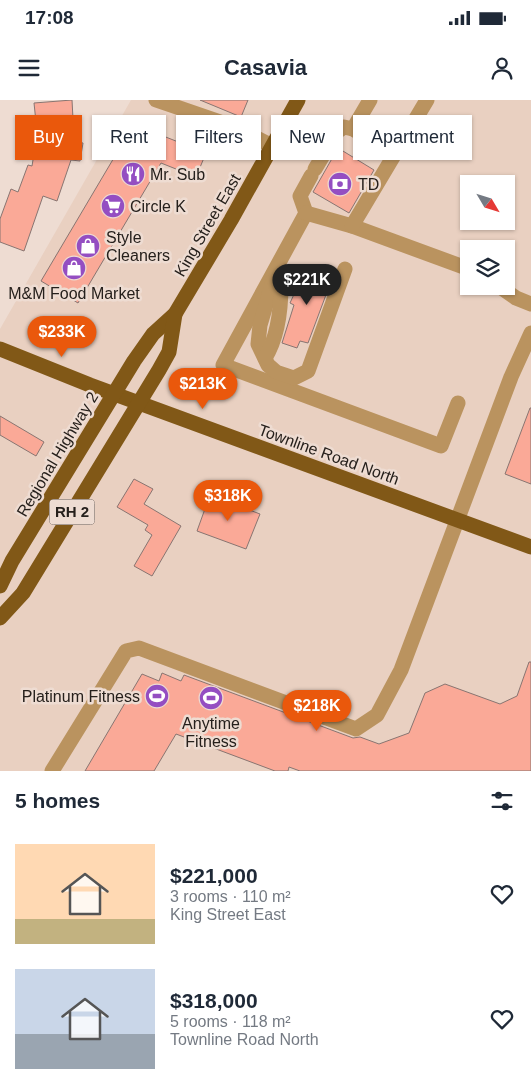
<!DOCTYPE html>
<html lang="en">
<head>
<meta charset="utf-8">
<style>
	:root { --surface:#fff; --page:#f2f2f3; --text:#1f2937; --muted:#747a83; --accent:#ea580c }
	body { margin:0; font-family:Helvetica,sans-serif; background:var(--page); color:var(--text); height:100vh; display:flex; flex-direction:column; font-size:19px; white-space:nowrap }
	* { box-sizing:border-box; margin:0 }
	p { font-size:16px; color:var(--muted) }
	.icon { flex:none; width:28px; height:28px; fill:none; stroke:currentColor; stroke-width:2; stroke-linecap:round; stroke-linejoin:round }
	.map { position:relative; height:671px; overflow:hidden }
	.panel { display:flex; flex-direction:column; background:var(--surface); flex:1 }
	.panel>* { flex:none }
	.banner { position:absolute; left:15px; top:15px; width:501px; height:45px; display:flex; gap:10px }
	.needle { width:32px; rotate:128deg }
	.fabs { position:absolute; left:460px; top:75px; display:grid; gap:10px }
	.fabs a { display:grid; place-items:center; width:55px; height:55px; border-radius:0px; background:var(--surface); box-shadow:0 1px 4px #0004; font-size:25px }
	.price { position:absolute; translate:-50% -42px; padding:0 11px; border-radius:18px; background:var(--accent); color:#fff; font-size:16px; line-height:32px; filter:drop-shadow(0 1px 2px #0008) }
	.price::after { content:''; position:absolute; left:50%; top:30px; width:15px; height:11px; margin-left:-8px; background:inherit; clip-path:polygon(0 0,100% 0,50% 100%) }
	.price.current { background:#222; color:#fff }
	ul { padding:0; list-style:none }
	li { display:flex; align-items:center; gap:15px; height:125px; padding:0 15px }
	li span { display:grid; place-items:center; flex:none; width:140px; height:100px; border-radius:0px; color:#555 }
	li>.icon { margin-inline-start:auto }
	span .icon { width:60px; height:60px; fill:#fffc; stroke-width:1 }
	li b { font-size:21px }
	h2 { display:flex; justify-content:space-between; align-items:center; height:60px; padding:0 15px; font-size:21px }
	.tag { padding:0 18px; border-radius:0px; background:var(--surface); box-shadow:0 1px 4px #0004; font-size:18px; line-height:45px }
	.tag.current { background:var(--accent); color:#fff }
	.status { display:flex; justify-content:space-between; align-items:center; height:35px; padding:0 25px; background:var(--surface); direction:ltr }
	.status svg { height:14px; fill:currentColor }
	header { display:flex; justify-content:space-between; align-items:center; height:65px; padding:0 15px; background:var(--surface); font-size:22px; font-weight:700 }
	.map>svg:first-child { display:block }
	.built { fill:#e9d0c1; fill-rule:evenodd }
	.building { fill:#faa997; stroke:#887571 }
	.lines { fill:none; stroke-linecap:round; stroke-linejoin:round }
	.minor { stroke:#ba935f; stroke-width:15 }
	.major { stroke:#815817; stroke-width:15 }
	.labels { text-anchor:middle; stroke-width:5; stroke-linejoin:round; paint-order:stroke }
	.shield { fill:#eedcd2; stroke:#625853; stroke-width:1 }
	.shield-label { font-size:15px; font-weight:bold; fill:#26201c }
	.poi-label { font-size:16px; fill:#26201c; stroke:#eedcd2; text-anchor:start }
	.street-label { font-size:16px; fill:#26201c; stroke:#eedcd2 }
</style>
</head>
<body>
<div class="status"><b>17:08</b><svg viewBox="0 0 49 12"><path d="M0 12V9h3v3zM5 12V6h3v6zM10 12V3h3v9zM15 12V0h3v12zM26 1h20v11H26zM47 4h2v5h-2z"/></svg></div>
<header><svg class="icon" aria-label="menu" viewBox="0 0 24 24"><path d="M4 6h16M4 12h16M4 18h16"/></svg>Casavia<svg class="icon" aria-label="person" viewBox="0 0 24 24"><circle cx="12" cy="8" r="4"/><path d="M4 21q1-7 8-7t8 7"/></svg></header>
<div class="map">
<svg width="531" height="671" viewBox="0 0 531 671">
	<rect width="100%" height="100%" fill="#eedcd2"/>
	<path class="built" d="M131,0H531V671H0V229ZM469,84H506V121H469ZM469,149H506V186H469Z"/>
	<g class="building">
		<path d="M72,0L73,19L36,22L34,3Z"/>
		<path d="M200,0H248L241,17Z"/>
		<path d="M128,22L206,53L196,77L161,63L78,203L41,181L115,56Z"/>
		<path d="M37,35L83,43L80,61L71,60L57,101L43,96L24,151L0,142V119L11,89L18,92L28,65L32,66Z"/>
		<path d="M338,48L374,70L349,113L313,92Z"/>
		<path d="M307,166L333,176L308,243L300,241L297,248L282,243L294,205L290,203Z"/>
		<path d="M530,308H531V384L505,374Z"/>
		<path d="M0,316L44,342L36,356L0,335Z"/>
		<path d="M134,379L153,389L144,404L181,426L152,476L134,466L152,435L145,430L148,425L117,407Z"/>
		<path d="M210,395L260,414L246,449L197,431Z"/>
		<path d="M529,562H531V671H300L289,667L288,671H275L176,634L154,671H85L142,574L159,581L162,573L181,581L184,575L353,638L360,637L379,644L409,633L425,593L445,584L500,604L517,596Z"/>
	</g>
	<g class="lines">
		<g class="minor">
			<path d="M156,0L235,27L272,46"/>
			<path d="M370,0L353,29L394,55"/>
			<path d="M315,69L337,32L344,27L353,29"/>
			<path d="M311,76L300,96L306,113L223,265L441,346L458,303"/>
			<path d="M306,113L352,126L469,169"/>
			<path d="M352,126L427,0"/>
			<path d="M273,181L260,225L258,244L268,265L276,272L294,278L308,271L345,169"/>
			<path d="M499,186L516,198L531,204"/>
			<path d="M265,258C278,237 281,209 281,185L274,180"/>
			<path d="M52,671L126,551L139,548L356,629L377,615L401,570L511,277L531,233"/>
		</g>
		<g class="major">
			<path d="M0,249L90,285L531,447"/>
			<path d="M0,486L12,461L134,261L153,234L175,214L231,120L298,0"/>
			<path d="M0,518L23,493L159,270L169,252L175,214"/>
		</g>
	</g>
	<defs>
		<g id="restaurant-disc" transform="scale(1.25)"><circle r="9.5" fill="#944ec2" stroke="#eedcd2"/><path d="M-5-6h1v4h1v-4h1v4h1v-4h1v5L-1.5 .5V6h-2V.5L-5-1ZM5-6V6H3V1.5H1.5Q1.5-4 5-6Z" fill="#fff"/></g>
		<g id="bank-disc" transform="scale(1.25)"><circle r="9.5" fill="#944ec2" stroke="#eedcd2"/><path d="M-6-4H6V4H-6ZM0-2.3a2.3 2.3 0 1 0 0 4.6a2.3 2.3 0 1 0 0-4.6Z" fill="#fff"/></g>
		<g id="supermarket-disc" transform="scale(1.25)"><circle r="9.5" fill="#944ec2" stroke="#eedcd2"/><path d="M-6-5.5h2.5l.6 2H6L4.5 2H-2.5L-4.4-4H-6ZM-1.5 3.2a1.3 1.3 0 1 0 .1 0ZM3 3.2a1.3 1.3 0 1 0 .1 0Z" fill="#fff"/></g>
		<g id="shop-disc" transform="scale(1.25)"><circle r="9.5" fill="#944ec2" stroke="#eedcd2"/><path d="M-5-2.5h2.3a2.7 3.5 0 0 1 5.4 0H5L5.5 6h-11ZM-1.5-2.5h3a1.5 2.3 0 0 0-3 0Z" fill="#fff"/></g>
		<g id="stadium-disc" transform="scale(1.25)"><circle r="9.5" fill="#944ec2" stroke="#eedcd2"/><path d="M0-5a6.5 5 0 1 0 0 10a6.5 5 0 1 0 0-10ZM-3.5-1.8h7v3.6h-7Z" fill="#fff"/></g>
	</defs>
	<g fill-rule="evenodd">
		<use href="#restaurant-disc" x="133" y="74"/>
		<use href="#bank-disc" x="340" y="84"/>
		<use href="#supermarket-disc" x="113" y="106"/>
		<use href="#shop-disc" x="88" y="146"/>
		<use href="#shop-disc" x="74" y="168"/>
		<use href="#stadium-disc" x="157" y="596"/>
		<use href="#stadium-disc" x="211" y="598"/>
	</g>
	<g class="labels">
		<rect class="shield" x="49.5" y="399.5" width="45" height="25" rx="4"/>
		<g class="shield-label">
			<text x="72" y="417">RH 2</text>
		</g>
		<g class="poi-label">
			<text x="150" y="80">Mr. Sub</text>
			<text x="358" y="90">TD</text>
			<text x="130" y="112">Circle K</text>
			<text x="106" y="143">Style<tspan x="106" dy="18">Cleaners</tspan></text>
			<text x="74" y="199" text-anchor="middle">M&amp;M Food Market</text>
			<text x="140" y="602" text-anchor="end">Platinum Fitness</text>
			<text x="211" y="629" text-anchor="middle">Anytime<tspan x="211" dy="18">Fitness</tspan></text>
		</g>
		<g class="street-label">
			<text transform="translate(207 125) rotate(-60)" y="6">King Street East</text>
			<text transform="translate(57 354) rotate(-59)" y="6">Regional Highway 2</text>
			<text transform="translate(329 354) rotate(20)" y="6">Townline Road North</text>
		</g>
	</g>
</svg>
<div class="fabs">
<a><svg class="needle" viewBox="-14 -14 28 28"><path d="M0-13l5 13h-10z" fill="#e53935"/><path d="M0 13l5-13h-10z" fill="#747a83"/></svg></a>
<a><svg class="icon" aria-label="layers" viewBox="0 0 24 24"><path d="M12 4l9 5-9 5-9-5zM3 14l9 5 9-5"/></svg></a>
</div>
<b class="price current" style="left:307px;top:206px">$221K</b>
<b class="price" style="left:62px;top:258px">$233K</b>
<b class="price" style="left:203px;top:310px">$213K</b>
<b class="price" style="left:228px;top:422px">$318K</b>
<b class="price" style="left:317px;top:632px">$218K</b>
<div class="banner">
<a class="tag current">Buy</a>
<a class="tag">Rent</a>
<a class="tag">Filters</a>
<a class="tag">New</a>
<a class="tag">Apartment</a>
</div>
</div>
<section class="panel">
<h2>5 homes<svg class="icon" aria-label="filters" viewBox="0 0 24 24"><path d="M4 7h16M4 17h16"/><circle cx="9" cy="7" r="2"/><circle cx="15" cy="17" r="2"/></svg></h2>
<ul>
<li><span style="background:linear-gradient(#ffd9b3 75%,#c2b280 0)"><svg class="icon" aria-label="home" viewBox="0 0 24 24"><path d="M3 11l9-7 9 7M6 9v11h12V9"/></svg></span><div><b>$221,000</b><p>3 rooms · 110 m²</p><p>King Street East</p></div><svg class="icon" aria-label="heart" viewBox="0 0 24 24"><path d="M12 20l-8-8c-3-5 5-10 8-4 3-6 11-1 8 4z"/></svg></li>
<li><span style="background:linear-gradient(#c9d6e8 65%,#9aa5b1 0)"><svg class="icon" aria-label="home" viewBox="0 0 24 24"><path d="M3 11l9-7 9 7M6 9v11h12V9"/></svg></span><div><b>$318,000</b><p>5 rooms · 118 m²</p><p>Townline Road North</p></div><svg class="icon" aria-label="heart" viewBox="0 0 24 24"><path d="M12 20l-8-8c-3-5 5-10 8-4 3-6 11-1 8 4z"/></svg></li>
</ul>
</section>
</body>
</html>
